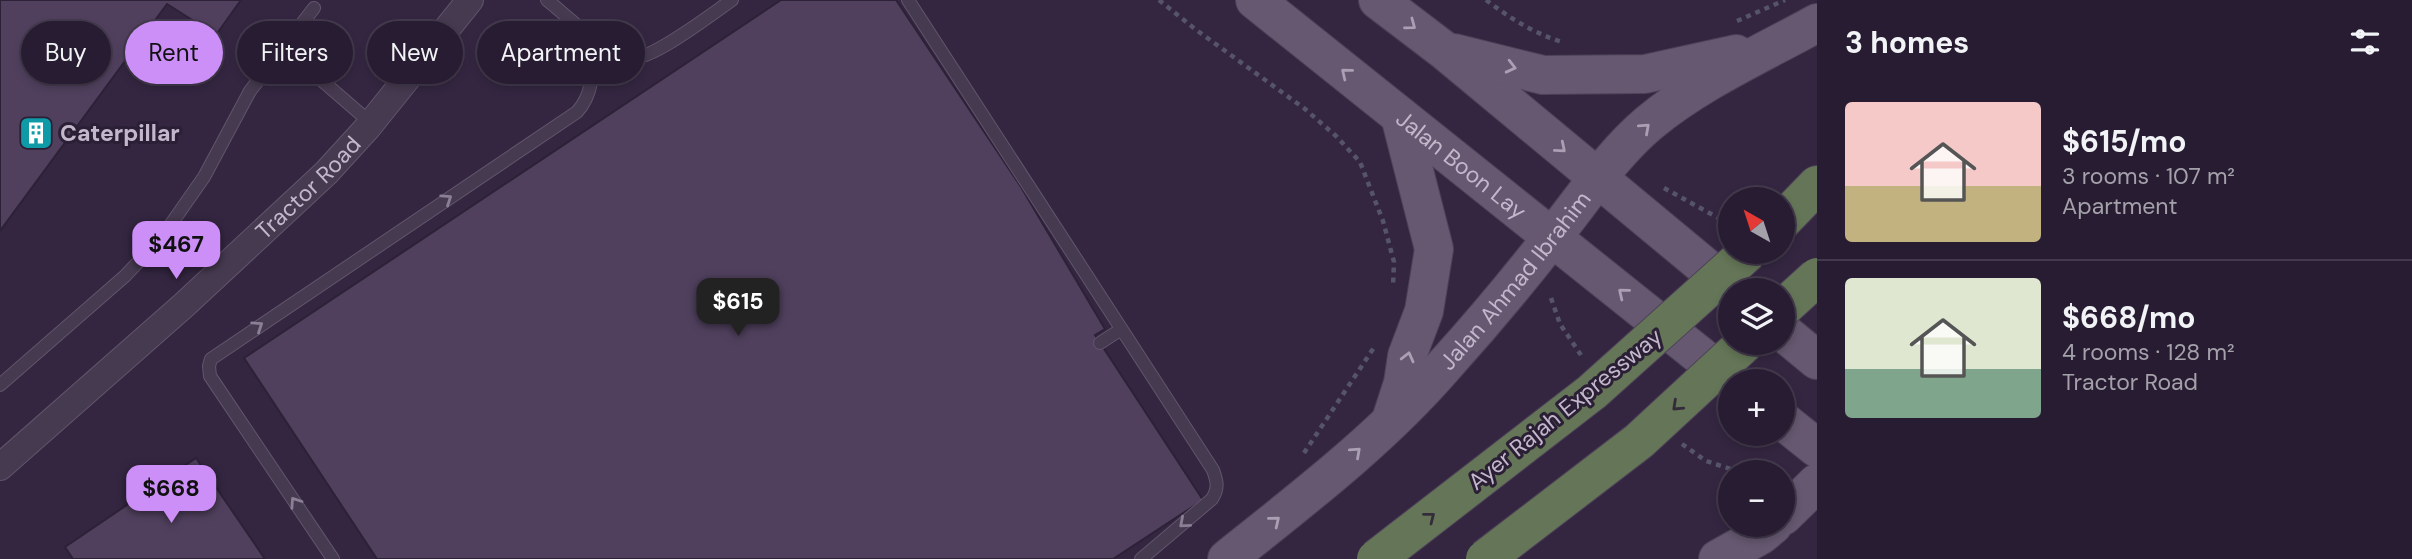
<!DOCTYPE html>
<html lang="en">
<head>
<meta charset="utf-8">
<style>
	:root { --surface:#271c31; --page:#33293d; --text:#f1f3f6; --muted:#a4a1ab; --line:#433a4d; --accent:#cb8ff7 }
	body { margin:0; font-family:"DM Sans",sans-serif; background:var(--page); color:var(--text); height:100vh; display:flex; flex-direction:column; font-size:26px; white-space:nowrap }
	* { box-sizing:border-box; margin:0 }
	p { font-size:23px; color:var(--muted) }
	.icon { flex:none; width:38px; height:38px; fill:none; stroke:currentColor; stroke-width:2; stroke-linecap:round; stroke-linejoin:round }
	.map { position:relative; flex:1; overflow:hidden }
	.panel { display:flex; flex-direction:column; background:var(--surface); width:595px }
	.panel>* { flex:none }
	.hud { position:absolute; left:21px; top:21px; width:665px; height:63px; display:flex; gap:14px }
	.needle { width:46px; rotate:321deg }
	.buttons { position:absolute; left:1718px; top:187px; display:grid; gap:14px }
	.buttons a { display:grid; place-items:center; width:77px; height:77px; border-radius:50%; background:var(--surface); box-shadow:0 4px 10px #0003,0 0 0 2px var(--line); font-size:35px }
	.price { position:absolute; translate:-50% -60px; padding:0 16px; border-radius:14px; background:var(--accent); color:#111; font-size:23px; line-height:46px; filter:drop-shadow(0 2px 4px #0008) }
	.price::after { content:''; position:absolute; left:50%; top:42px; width:21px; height:16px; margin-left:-10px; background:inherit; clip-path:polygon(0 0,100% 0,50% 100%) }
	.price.selected { background:#222; color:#fff }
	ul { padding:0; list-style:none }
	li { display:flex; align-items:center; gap:21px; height:175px; padding:0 28px }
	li+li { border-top:2px solid var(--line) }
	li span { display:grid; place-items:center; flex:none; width:196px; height:140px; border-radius:7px; color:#555 }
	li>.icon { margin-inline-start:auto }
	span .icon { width:84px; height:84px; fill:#fffc; stroke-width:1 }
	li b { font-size:30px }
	h2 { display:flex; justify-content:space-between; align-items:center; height:84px; padding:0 28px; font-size:30px }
	.tag { padding:0 24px; border-radius:32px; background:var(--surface); box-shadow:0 4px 10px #0003,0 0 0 2px var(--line); font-size:24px; line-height:63px }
	.tag.selected { background:var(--accent); color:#111 }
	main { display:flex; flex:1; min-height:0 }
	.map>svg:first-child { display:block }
	.building { fill:#50405e; stroke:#2d2138; stroke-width:2 }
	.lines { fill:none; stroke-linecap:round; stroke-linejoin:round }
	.lane-casing { stroke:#61556b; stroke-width:14 }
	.street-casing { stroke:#61556b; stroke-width:28 }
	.primary-casing { stroke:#4c4157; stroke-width:40 }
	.highway-casing { stroke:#4e4258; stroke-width:40 }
	.path { stroke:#56546b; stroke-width:4.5; stroke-dasharray:5 5; stroke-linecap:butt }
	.lane { stroke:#463a50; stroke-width:12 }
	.street { stroke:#463a50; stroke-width:26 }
	.primary { stroke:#655870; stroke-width:38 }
	.highway { stroke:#647657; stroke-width:38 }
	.highway-bridge-casing { stroke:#4e4258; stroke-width:40; stroke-linecap:butt }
	.highway-bridge { stroke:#647657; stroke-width:38 }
	.oneway { stroke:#ab9fb4 }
	.oneway2 { stroke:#8a7f94 }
	.oneway3 { stroke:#342c3b }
	.labels { text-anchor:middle; stroke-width:6; stroke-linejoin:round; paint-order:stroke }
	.poi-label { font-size:23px; font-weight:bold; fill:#c2b7cb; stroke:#2b1f36; text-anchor:start }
	.street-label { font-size:23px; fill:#c2b7cb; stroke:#2b1f36 }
</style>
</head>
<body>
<main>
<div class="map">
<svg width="1817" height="559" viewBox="0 0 1817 559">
	<rect width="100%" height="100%" fill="#342641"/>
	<g class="building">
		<path d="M0,0H241L216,35L167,4L0,231Z"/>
		<path d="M781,0H896L1021,187L1105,329L1095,335L1203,500L1113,559H377L244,358Z"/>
		<path d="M196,458L265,559H73L65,547Z"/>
	</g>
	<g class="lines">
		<g class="lane-casing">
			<g id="lane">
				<path d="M547,0C566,15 607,55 631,58C651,61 713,13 732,0"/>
				<path d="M908,0L1213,470C1217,481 1219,488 1212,499L1141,559"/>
				<path d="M283,47L371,123"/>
				<path d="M1100,343L1120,330"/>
				<path d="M0,385L125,276L162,237L204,177L250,91L314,8"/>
				<path d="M333,559L210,376L209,366L211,359L577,112C596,91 592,65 593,38"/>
			</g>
		</g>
		<g class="street-casing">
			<g id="street">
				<path id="s1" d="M0,467L184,305L326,173L368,127L470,0"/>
			</g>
		</g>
		<g class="primary-casing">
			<g id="primary">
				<path id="s2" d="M1255,0L1733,382"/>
				<path d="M1378,0L1445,51L1733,290"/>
				<path d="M1454,53L1543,75L1645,74L1736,54"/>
				<path d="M1783,332L1817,360"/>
				<path d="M1391,420L1403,383L1407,356L1424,311L1434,249L1400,116"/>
				<path d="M1783,421L1817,448"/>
				<path d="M1783,516L1817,483"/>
				<path id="s3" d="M1227,559C1302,499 1381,439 1444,366C1482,324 1518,281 1553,236C1584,198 1611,155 1649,123C1698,82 1761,54 1817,23"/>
				<path d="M1718,559L1761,535L1773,525"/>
			</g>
		</g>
		<g class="highway-casing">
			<path id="highway" d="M1783,220L1817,185"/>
		</g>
		<g class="path">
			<path d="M1159,0L1195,29L1305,109L1336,136L1360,162L1383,221L1394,262L1393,286"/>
			<path d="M1486,0C1510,18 1533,33 1562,42"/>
			<path d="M1737,21L1785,0"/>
			<path d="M1664,188L1731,225"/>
			<path d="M1551,298L1560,324L1583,358"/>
			<path d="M1682,444L1706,461L1740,472"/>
			<path d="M1304,453L1375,346"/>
		</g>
		<use href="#lane" class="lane"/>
		<use href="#street" class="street"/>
		<use href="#primary" class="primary"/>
		<use href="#highway" class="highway"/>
		<g class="highway-bridge-casing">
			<g id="highway-bridge">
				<path d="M1783,308L1817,277"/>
				<path d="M1376,559L1592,392L1748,252"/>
				<path d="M1485,559L1639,441L1745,343"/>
			</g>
		</g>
		<use href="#highway-bridge" class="highway-bridge"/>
	</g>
	<defs><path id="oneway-chevron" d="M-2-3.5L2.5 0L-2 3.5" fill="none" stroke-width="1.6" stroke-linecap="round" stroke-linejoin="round" transform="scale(1.75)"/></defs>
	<g class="oneway">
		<use href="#oneway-chevron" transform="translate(1411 25) rotate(37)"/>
		<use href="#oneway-chevron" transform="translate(1511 67) rotate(14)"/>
		<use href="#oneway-chevron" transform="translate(1346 73) rotate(-141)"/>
		<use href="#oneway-chevron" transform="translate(1645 128) rotate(-42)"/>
		<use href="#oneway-chevron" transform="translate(1561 148) rotate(40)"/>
		<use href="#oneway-chevron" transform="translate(1623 293) rotate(-141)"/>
		<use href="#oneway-chevron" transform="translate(1408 357) rotate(-76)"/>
		<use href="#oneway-chevron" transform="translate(1356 452) rotate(-42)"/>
		<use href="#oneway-chevron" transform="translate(1275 521) rotate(-39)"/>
	</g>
	<g class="oneway2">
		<use href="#oneway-chevron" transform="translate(447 199) rotate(-34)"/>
		<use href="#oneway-chevron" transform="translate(258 326) rotate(-34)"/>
		<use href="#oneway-chevron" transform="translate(295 502) rotate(-124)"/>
		<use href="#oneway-chevron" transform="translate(1184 523) rotate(139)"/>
	</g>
	<g class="oneway3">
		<use href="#oneway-chevron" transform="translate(1677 406) rotate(137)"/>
		<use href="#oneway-chevron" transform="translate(1430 517) rotate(-38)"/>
	</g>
	<defs>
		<g id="building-square" transform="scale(1.75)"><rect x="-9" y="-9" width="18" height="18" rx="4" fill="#0f9aa8" stroke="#2b1f36"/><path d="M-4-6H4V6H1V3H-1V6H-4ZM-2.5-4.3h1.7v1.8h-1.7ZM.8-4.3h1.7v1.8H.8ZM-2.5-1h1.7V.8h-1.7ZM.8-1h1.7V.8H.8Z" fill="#fff"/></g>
	</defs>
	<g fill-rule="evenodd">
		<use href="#building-square" x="36" y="133"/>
	</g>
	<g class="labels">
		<g class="poi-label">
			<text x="60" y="141">Caterpillar</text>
		</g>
		<g class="street-label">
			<text dy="8" stroke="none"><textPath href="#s2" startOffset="264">Jalan Boon Lay</textPath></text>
			<text dy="8" stroke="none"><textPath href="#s1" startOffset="416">Tractor Road</textPath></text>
			<text dy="8" stroke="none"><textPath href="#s3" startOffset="402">Jalan Ahmad Ibrahim</textPath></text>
			<text transform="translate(1565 409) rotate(-39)" y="8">Ayer Rajah Expressway</text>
		</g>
	</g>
</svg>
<div class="buttons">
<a><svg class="needle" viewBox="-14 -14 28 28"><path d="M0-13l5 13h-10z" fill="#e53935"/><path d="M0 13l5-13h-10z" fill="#a4a1ab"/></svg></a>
<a><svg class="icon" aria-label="layers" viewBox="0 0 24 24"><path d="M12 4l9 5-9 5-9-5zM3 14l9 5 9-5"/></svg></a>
<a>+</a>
<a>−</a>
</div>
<b class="price" style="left:176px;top:281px">$467</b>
<b class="price selected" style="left:738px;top:338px">$615</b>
<b class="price" style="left:171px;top:525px">$668</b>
<div class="hud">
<a class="tag">Buy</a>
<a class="tag selected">Rent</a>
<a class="tag">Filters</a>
<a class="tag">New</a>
<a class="tag">Apartment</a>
</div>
</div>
<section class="panel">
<h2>3 homes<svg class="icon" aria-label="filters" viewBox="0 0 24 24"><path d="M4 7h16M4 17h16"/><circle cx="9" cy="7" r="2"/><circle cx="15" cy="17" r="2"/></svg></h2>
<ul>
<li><span style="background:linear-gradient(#f6c9c9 60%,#c2b280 0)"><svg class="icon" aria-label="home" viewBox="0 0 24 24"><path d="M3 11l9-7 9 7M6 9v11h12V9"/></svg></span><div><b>$615/mo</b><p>3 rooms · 107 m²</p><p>Apartment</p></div></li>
<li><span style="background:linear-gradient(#dfe7d0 65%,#7fa58c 0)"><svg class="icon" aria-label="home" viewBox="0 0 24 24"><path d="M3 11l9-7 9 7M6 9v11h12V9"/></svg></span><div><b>$668/mo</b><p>4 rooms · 128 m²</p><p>Tractor Road</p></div></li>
</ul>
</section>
</main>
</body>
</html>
